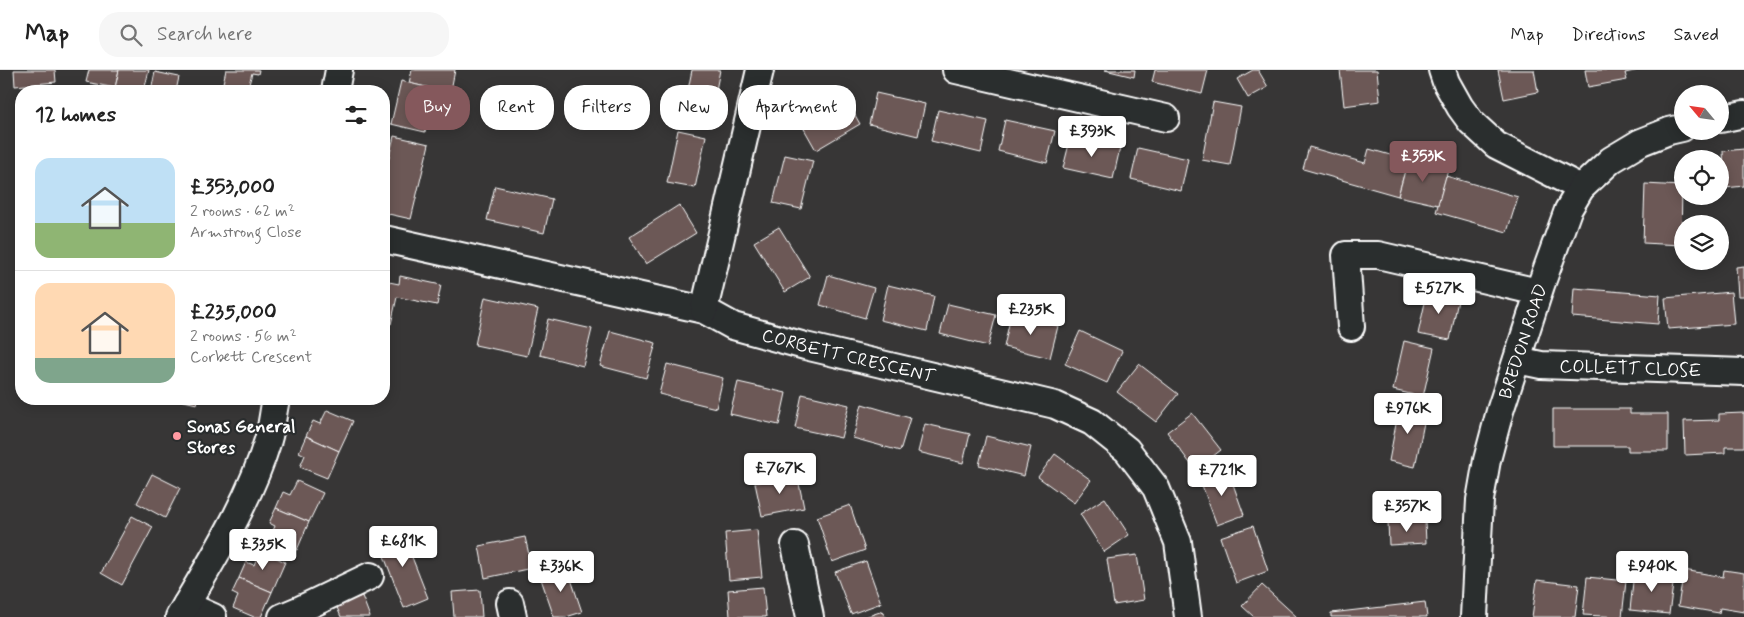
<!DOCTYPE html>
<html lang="en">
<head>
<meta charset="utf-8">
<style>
	:root { --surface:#fff; --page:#f6f6f6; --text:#222; --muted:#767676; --line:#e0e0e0; --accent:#85585c }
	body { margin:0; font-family:Mynerve,sans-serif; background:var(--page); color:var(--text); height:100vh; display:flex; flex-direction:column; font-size:19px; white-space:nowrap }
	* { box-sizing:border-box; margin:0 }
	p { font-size:16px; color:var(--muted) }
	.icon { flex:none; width:28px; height:28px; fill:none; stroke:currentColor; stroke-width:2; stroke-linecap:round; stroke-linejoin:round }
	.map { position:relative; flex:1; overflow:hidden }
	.drawer { position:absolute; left:15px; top:15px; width:375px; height:320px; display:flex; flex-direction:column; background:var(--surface); border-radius:20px; box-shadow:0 2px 12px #0003 }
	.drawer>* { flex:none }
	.guide { position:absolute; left:405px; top:15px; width:475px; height:45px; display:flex; gap:10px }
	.needle { width:32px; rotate:299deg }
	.buttons { position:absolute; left:1674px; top:15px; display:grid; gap:10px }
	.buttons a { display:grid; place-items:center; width:55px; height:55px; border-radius:50%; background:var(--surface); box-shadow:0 2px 12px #0003; font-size:25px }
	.price { position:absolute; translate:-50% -42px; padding:0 11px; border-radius:5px; background:#fff; color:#222; font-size:16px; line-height:32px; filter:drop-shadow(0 1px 2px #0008) }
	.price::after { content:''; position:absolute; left:50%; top:30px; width:15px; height:11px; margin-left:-8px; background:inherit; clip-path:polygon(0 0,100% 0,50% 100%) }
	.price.selected { background:var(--accent); color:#fff }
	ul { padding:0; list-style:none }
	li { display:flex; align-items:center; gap:15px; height:125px; padding:0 20px }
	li+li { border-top:1px solid var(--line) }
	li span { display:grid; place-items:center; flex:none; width:140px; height:100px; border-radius:15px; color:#555 }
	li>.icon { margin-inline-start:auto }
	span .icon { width:60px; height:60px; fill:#fffc; stroke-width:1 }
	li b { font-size:21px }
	h2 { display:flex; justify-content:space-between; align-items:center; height:60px; padding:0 20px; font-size:21px }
	.chip { padding:0 18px; border-radius:20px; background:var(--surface); box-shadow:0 2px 12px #0003; font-size:18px; line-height:45px }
	.chip.selected { background:var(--accent); color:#fff }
	header { display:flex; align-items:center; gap:30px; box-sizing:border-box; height:70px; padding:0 25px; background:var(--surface); border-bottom:1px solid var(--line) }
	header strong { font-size:24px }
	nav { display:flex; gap:28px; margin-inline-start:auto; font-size:18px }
	.search { width:350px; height:45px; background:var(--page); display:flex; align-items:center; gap:12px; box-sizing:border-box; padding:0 18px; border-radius:20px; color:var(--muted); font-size:19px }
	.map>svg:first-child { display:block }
	.building { fill:#6c5957; stroke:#fff }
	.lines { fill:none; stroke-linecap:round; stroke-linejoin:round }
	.minor-casing { stroke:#fff; stroke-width:30 }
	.minor { stroke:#2a2d2e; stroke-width:26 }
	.poi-dot { fill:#ff9aa2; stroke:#2a2d2e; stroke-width:2 }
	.labels { text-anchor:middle; stroke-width:4.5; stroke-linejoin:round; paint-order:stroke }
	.street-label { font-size:18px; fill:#fff; stroke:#2a2d2e }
	.poi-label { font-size:18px; font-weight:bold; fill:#fff; stroke:#2a2d2e; text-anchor:start }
</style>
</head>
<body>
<header>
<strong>Map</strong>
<div class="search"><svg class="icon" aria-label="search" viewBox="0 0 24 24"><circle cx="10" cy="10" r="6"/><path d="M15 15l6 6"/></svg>Search here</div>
<nav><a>Map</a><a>Directions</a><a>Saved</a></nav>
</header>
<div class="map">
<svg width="1744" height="547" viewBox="0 0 1744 547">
	<rect width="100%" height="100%" fill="#373636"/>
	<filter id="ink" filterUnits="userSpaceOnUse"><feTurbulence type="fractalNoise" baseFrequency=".02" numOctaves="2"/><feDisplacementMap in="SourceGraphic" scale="10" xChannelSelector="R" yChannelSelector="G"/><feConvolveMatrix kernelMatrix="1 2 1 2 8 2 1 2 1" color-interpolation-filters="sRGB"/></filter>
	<g filter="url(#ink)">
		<g class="building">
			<path d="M14,0H55L56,12L15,16Z"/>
			<path d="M89,0H119L115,18L86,12Z"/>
			<path d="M119,0H149L144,21H127L115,18Z"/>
			<path d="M226,0H259L258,4L252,3L248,18L223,13Z"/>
			<path d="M412,0H455L451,20L434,19L409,13Z"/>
			<path d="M692,0H720L709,55L682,50Z"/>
			<path d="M1105,0H1135L1134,7Z"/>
			<path d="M1155,0H1208L1202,24L1152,12Z"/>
			<path d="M1253,0H1258L1268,17L1248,28L1237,9Z"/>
			<path d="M1340,0H1377L1380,31L1344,36Z"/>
			<path d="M1498,0H1534L1538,22L1504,29Z"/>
			<path d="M1585,0H1639L1625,3L1627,10L1588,17Z"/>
			<path d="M155,2L179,7L176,21H151Z"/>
			<path d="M401,11L434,19L425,62L391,54Z"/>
			<path d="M876,23L925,34L918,66L869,54Z"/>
			<path d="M847,31L860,54L816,80L803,57Z"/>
			<path d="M1213,32L1241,37L1230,95L1202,90Z"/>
			<path d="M938,40L988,51L981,83L931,71Z"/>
			<path d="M1005,50L1055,61L1047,93L998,81Z"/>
			<path d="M17,56H21V102Z"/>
			<path d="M678,60L706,66L695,118L667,113Z"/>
			<path d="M394,66L429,74L411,149L384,143V109Z"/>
			<path d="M1071,66L1120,78L1113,109L1063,98Z"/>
			<path d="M1309,77L1365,93L1369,79L1408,90L1398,126L1303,99Z"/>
			<path d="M1138,78L1188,89L1181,121L1131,109Z"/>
			<path d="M1744,79V116L1725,118L1723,81Z"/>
			<path d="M785,85L813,91L801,139L773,133Z"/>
			<path d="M1408,90L1448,100L1438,135L1398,126Z"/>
			<path d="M1446,106L1518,127L1507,162L1436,142Z"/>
			<path d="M1645,114L1682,116L1681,175L1643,173Z"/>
			<path d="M495,116L552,129L544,163L487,150Z"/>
			<path d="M679,135L696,163L646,194L629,167Z"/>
			<path d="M779,157L810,207L785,222L754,172Z"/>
			<path d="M1744,196V226H1738L1736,197Z"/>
			<path d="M828,205L874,218L865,248L820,235Z"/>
			<path d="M400,206L441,215L437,235L397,227L391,254L384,253V211L399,214Z"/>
			<path d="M888,215L934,226L927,261L880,250Z"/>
			<path d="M1574,218L1660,225L1658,254L1572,247Z"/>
			<path d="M1428,219L1459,225L1450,270L1418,264Z"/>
			<path d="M1731,222L1734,254L1668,259L1665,228Z"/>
			<path d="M485,227L538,239L527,286L475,275Z"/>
			<path d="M948,234L996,245L988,276L940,264Z"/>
			<path d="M1011,245L1058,256L1050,288L1004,277Z"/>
			<path d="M548,249L592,259L583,296L540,285Z"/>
			<path d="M610,261L656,273L646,308L600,296Z"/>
			<path d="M1080,261L1122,281L1107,313L1065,294Z"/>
			<path d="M1404,271L1434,278L1423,327L1393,320Z"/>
			<path d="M667,294L723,308L716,338L659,324Z"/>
			<path d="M1139,294L1178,324L1156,352L1117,322Z"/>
			<path d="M738,312L786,323L779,355L730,344Z"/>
			<path d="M802,324L849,335L841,368L795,358Z"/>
			<path d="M175,329H198L197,334Z"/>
			<path d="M1400,333L1427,338L1415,397L1389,391Z"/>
			<path d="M862,334L910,348L900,381L853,368Z"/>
			<path d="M1553,339H1630V344H1668V381H1628V376H1553Z"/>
			<path d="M327,340L353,351L339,381L306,366L313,351L320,354Z"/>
			<path d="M1192,343L1221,380L1195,400L1167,362Z"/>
			<path d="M1744,343V377H1725V383L1685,385L1684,351L1719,350V344Z"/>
			<path d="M925,354L970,364L963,393L918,382Z"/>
			<path d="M306,366L339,381L327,408L300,397L305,385L299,382Z"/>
			<path d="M986,366L1031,377L1024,406L979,395Z"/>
			<path d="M1055,384L1091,410L1074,433L1038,407Z"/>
			<path d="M1228,400L1244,445L1217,455L1200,410Z"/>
			<path d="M152,404L180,418L165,448L137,433Z"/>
			<path d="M797,404L804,438L762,446L755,413Z"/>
			<path d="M297,411L323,423L309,452L276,438L283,422L290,425Z"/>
			<path d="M1105,428L1129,465L1104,482L1080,444Z"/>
			<path d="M850,435L865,480L832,492L817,447Z"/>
			<path d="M276,438L309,452L297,480L270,468L275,456L269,453Z"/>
			<path d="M132,446L153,457L122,515L101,503Z"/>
			<path d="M1425,451L1426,473L1389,475L1388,452Z"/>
			<path d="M1253,456L1268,501L1236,513L1220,467Z"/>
			<path d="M401,459L428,528L404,538L377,468Z"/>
			<path d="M757,460L762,507L729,510L725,463Z"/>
			<path d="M525,467L532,498L485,508L479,476Z"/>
			<path d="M260,480L285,492L272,522L239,508L246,492L254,495Z"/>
			<path d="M1137,485L1144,530L1114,535L1107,489Z"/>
			<path d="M866,491L881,533L851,544L835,502Z"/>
			<path d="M567,497L582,542L566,547H554L540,506Z"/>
			<path d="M1684,500L1723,507L1724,500L1744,503V542L1720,538L1719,543L1678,536Z"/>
			<path d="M1634,502L1674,507L1669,544L1630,540Z"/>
			<path d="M1587,507L1626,511L1622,547L1583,545Z"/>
			<path d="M239,508L272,522L261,547H254L233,538L238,526L232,523Z"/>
			<path d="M1537,510L1579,515L1575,547H1532Z"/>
			<path d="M1262,515L1297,547H1254L1242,536Z"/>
			<path d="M763,517L766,547H730L728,520Z"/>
			<path d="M480,520L482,547H454L452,522Z"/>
			<path d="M362,526L370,547H341L336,535Z"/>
			<path d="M1425,532L1427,547H1331V543Z"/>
			<path d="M883,541L885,547H865Z"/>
		</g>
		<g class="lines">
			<g class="minor-casing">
				<g id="minor">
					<path d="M956,0L1166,48"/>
					<path d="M1442,0L1446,12L1460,37L1471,52L1496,75L1581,118"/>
					<path d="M335,21L339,0"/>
					<path d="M1720,49L1744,44"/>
					<path id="s1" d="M384,169L704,240L733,256L805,276L1055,335L1092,352L1127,380L1156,418L1178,472L1188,547"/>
					<path d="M704,240L760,0"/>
					<path d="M1351,257L1346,185H1378L1538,222"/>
					<path id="s2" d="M1517,290L1541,295L1744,302"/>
					<path d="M795,475L810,547"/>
					<path d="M510,533L513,547"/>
					<path d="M186,535L213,547"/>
					<path d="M179,547C212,490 249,433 268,370C272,357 273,342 276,329"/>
					<path d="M282,547L301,539L370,506"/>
					<path id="s3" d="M1474,547L1480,430L1487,390L1500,341L1541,215L1568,140L1581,118L1611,90L1641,72L1669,61L1682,58"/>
				</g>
			</g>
			<use href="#minor" class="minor"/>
		</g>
	</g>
	<circle class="poi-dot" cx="177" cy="366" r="5"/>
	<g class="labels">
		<g class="street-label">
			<text dy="6" stroke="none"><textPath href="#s3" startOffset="282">BREDON ROAD</textPath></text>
			<text dy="6" stroke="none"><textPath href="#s1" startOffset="480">CORBETT CRESCENT</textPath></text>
			<text dy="6" stroke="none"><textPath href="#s2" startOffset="114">COLLETT CLOSE</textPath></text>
		</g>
		<g class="poi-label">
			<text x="187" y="362">Sonas General<tspan x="187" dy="21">Stores</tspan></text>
		</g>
	</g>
</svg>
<div class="buttons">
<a><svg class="needle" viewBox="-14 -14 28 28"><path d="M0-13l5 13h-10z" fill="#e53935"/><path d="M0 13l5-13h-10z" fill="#767676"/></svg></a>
<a><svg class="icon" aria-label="locate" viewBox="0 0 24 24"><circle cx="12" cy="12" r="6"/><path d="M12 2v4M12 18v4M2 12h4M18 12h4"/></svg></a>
<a><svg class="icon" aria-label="layers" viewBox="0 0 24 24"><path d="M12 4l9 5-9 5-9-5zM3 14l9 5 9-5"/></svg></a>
</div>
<b class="price" style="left:1092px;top:88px">£393K</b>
<b class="price selected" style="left:1423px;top:113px">£353K</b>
<b class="price" style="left:1439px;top:245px">£527K</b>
<b class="price" style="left:1031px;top:266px">£235K</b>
<b class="price" style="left:1408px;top:365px">£976K</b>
<b class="price" style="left:780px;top:425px">£767K</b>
<b class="price" style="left:1222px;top:427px">£721K</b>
<b class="price" style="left:1407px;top:463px">£357K</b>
<b class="price" style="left:403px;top:498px">£681K</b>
<b class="price" style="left:263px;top:501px">£335K</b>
<b class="price" style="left:561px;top:523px">£336K</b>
<b class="price" style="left:1652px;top:523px">£940K</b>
<div class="guide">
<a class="chip selected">Buy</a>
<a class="chip">Rent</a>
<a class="chip">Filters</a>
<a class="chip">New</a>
<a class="chip">Apartment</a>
</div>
<section class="drawer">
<h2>12 homes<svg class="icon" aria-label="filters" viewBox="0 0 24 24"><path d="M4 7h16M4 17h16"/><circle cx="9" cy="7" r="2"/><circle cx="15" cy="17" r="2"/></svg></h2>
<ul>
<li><span style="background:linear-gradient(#bfe0f5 65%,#8fb573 0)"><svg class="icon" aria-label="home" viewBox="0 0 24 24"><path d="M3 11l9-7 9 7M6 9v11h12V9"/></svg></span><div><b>£353,000</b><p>2 rooms · 62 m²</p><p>Armstrong Close</p></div></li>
<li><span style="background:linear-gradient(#ffd9b3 75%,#7fa58c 0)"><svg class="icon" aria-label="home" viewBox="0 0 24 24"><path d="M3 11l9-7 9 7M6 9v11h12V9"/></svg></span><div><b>£235,000</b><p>2 rooms · 56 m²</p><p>Corbett Crescent</p></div></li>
</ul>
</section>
</div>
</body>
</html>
